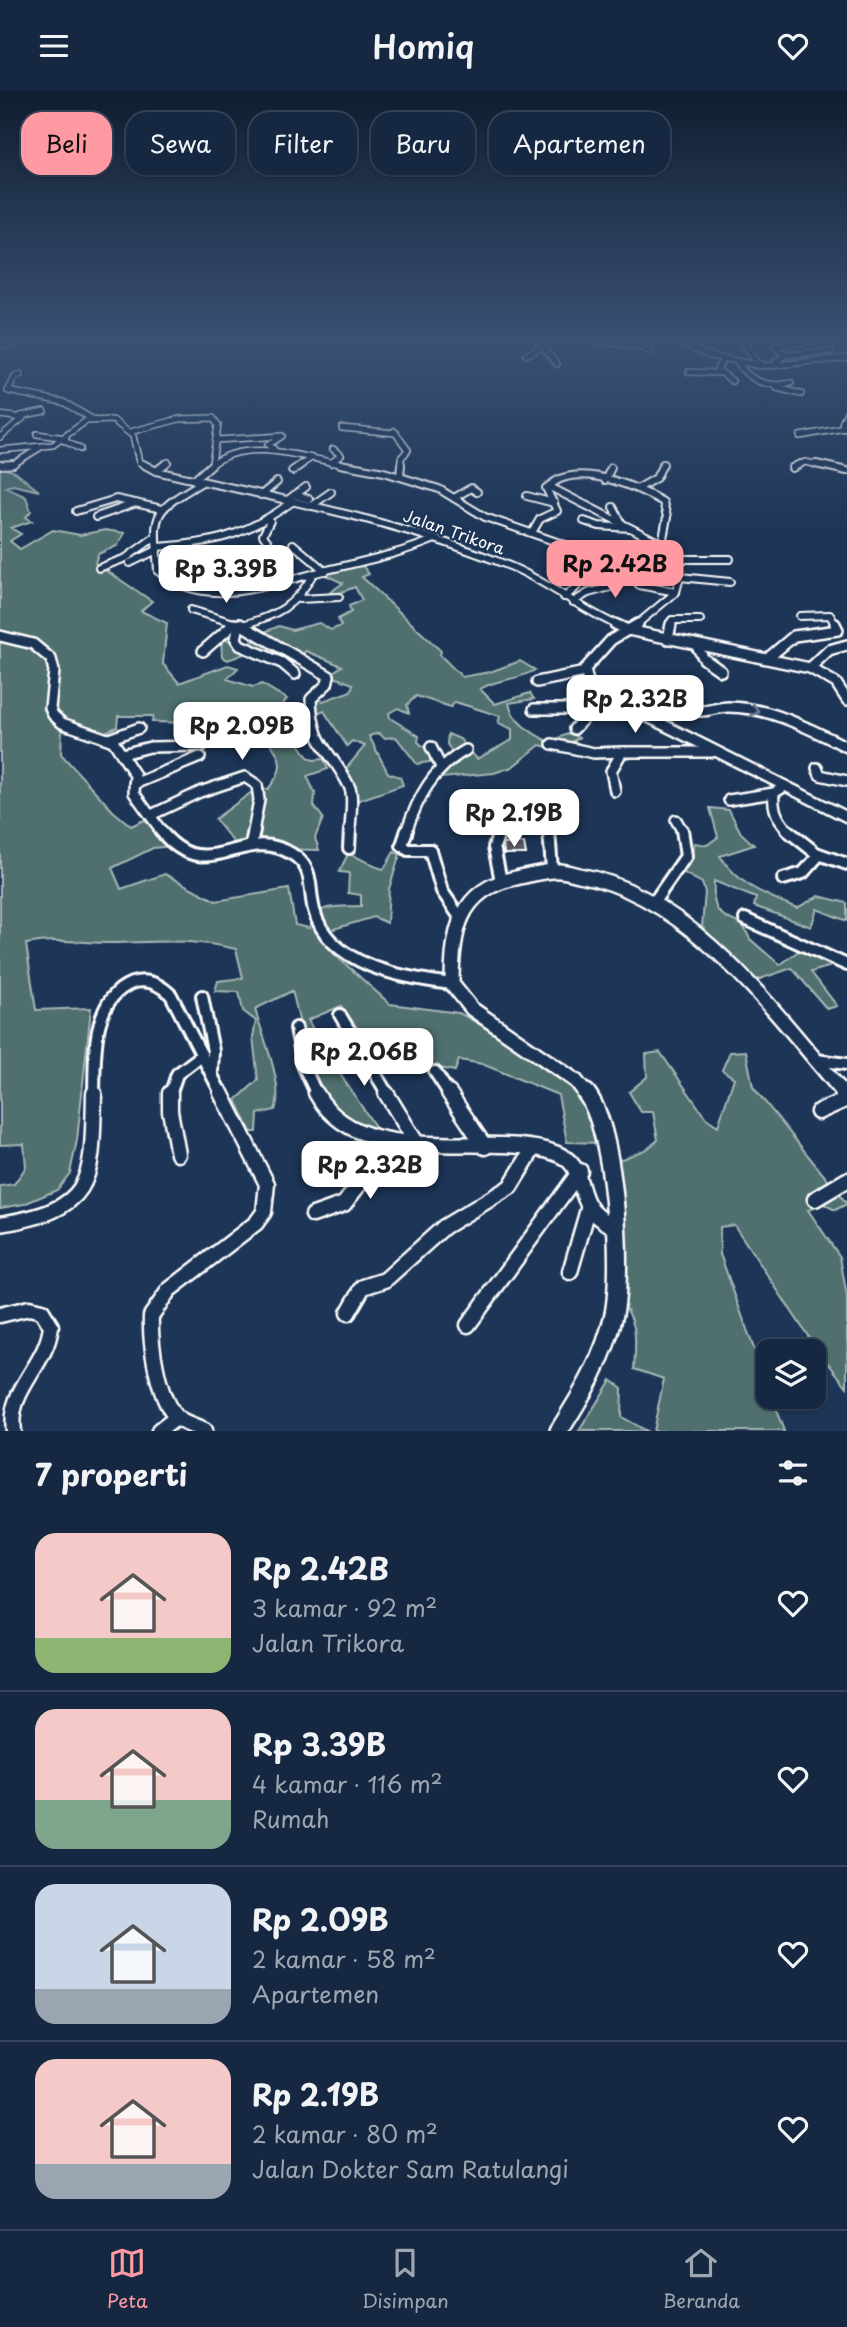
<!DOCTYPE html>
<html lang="id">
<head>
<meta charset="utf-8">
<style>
	:root { --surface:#162841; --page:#23344c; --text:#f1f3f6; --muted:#9ea6b1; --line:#35445a; --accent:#ff9aa2 }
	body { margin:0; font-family:"Playpen Sans",sans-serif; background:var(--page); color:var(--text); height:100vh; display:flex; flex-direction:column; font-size:26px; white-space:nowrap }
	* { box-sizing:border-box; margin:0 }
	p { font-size:23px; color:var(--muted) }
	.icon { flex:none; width:38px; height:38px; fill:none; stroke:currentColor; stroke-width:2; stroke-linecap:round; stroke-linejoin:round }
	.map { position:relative; height:1340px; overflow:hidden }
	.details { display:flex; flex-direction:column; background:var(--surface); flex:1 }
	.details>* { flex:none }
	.guide { position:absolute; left:21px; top:21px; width:805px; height:63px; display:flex; gap:14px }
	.tools { position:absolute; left:756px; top:1248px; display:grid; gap:14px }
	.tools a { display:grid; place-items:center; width:70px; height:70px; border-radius:14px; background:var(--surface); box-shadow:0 2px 5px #0004,0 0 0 2px var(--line); font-size:35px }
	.price { position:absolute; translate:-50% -60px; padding:0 16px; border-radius:14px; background:#fff; color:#222; font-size:23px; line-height:46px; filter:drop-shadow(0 2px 4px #0008) }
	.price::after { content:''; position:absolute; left:50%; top:42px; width:21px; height:16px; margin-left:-10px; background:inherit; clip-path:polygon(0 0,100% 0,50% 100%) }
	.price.active { background:var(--accent); color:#111 }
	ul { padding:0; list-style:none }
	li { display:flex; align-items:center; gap:21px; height:175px; padding:0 35px }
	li+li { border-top:2px solid var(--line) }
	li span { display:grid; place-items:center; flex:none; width:196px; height:140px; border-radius:21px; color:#555 }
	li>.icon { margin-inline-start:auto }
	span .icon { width:84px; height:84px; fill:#fffc; stroke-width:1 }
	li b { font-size:30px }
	h2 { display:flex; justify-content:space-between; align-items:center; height:84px; padding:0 35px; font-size:30px }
	.pill { padding:0 24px; border-radius:21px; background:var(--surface); box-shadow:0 2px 5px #0004,0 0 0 2px var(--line); font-size:24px; line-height:63px }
	.pill.active { background:var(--accent); color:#111 }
	header { display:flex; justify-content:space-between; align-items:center; height:91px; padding:0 35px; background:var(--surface); font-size:32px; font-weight:600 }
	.menu { display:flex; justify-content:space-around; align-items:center; height:98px; border-top:2px solid var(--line); background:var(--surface); font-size:19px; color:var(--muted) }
	.menu a { display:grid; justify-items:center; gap:4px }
	.menu .active { color:var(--accent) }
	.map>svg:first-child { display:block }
	.green { fill:#506f6e; stroke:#a8b7b6; stroke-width:2 }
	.building { fill:#63616e; stroke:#fff; stroke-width:2 }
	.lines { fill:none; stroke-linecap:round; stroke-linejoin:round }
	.minor-far4-casing { stroke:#fff; stroke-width:8 }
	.minor-far3-casing { stroke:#fff; stroke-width:10 }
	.minor-far2-casing { stroke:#fff; stroke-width:14 }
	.minor-far1-casing { stroke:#fff; stroke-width:16 }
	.minor-casing { stroke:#fff; stroke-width:19 }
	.major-far1-casing { stroke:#fff; stroke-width:18 }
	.major-casing { stroke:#fff; stroke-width:22 }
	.minor-far4 { stroke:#1d3557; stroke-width:5 }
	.minor-far3 { stroke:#1d3557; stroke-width:6 }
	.minor-far2 { stroke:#1d3557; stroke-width:9 }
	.minor-far1 { stroke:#1d3557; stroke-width:10 }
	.minor { stroke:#1d3557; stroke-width:14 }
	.major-far1 { stroke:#1d3557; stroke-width:13 }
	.major { stroke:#1d3557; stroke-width:17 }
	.oneway { stroke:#6c7c92 }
	.labels { text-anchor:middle; stroke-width:5; stroke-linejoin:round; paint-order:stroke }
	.far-street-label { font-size:16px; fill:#fff; stroke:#1d3557 }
</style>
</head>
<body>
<header><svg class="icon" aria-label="menu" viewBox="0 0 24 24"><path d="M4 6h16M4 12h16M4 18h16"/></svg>Homiq<svg class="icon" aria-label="heart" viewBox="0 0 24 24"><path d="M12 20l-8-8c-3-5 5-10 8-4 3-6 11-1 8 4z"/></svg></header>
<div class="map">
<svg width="847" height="1340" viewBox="0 0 847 1340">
	<rect width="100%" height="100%" fill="#1d3557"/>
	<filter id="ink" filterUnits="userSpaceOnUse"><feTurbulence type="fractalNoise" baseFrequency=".0143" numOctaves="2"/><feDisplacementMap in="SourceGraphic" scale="14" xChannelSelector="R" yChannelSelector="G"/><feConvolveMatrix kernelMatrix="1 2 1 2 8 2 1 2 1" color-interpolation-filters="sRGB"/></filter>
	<g filter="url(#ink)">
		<g class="green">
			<path d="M0,376L15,381L39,400L13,394L6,396L26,406L31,420L26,426L32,430L11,437L21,443L10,450L20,458L53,439L80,444L105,439L125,442L117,455L98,463L95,472L152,510L141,520L167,532L163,573L179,592L228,574L238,577L227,588L253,596L262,593L287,608L278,619L307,665L313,669L324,668L328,678L307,685L315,702L314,715L323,727L315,747L319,759L238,757L215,728L256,698H268C274,691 280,683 280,674C279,657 256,632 241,629C231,627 228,633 220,636C213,639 200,637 192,637L193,632L152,631L153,625H118L117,636L98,644L62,640L61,663L113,720L131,735L144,729L173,755L153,757L112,777L121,798L165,783L216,810L289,798L295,834L309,837C315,811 339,816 361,815V804L348,802L349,782L339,781L348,763C362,766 370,776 384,778L394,761L400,763L389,798L387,832L374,826L320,842L333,862L390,913L459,922L485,936L568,993L583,1008L598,1052L567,1051L558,1004L482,973L459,969L455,980L394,968L370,954L341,915L308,929L326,962L376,1037C306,1037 307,949 292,900L255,918C262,944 285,995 275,1019L258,1023L257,1041H251L236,1009L258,989L253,946L256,930L243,920L239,901L215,900L218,890L243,887L236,858C188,847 159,851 112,852C82,852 57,847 26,853L36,919L91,917L77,1049L70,1082L57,1099L24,1113L0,1117V1095L14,1093L26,1076L24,1053L0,1054Z"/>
			<path d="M362,474L369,483L362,486L441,560L440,564L462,586L490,581L520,570L535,579C517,590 499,587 480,598L495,613L530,602L534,608L509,612C512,631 532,642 549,651L570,642L579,647L573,650L596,661L593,666L554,654L551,657L540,654L512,676L494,682L442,687V679L458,672L447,653L448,643L460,648L477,668L512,649V638L498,632L500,625L455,611L451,616L416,605L407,614L409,622L398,617L389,622L390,627L419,645L418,651L430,661V671L417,673L396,646L384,647L379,642L369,645L388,682L400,686L403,694L354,711L348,709L339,686L365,655L352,650L347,655L324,620L311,622V604L323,610L351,600L353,593L329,584L342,575L306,560L291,573L252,560L228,569L222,566L221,547C238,553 247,554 265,546L264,541L279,535L292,539L319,532L331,539L341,535L338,528L351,521L349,515L362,509L355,496L331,505L328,503L343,492L321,482Z"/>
			<path d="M710,717L729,719L741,742L754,754L720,765C741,796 764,803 797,817L819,805L847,812V830L817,818L811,836L754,815L756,807L714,790C713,820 715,822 743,834L750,848L780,874L801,858L835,874L811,881L837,915L827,918L792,877L754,890L702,836L705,801L702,792L684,782L695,752L707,754L718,746Z"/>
			<path d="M746,960L753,996L847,1113L835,1119L824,1113L808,1119L840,1166L847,1206V1296L816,1257L734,1134L720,1136V1163L768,1297V1306H771L784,1340H653L664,1288L634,1278C636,1249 639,1227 616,1205L608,1086L619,1069L647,1058L658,1049L653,1021H641L629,1001L647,986L646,963L660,961L706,1027L718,1035L734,987L722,979L730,961Z"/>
			<path d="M611,1289L622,1297L621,1326L646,1340H579Z"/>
		</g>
		<path class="building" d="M524,752L526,763H504L503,753Z"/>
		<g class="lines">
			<g class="minor-far4-casing">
				<g id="minor-far4">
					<path d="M537,249L557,273"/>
					<path d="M583,249L631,254L650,260"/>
					<path d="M675,249L707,264L760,275"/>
					<path d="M742,249L755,270L765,275L847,267"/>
					<path d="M0,255L28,249"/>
					<path d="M526,264L543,255"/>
					<path d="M786,264L831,260"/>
					<path d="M723,268L717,278L732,290"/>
					<path d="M737,271C749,291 769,297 791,292"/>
					<path d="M775,275L776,270L786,264L774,256L811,249"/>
					<path d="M689,281L720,282"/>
					<path d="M20,284L15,286L8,300L63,311L92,328"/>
					<path d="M777,297L801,303"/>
					<path d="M847,321L842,333L847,339"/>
					<path d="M0,324L23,327L0,346"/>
					<path d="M21,325L44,320"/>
					<path d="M342,337L396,342"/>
					<path d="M394,340L408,359L401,367V375"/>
					<path d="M130,341L179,328L213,327L218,334L212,372"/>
					<path d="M37,343L66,347"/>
					<path d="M800,345L845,337"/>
					<path d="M63,349L80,358"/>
					<path d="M216,349L282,345L268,354L274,358"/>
					<path d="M0,359L53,354L86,330L113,329L133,345L139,371L147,375"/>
					<path d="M331,372L341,364L333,358"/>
					<path d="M0,374H12L41,356"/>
					<path d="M163,375L168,371"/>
					<path d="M210,375C247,344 307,368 350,375"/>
					<path d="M299,375L310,368"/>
					<path d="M796,375L805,371L824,375"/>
				</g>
			</g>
			<g class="minor-far3-casing">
				<g id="minor-far3">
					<path d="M143,373L156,380C275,407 398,429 512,476C549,492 582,519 619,535"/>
					<path d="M340,373L384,381L439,398L485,426L574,457L586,470C586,487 578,497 564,506"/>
					<path d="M816,373L847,380"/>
					<path d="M0,374L13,373"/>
					<path d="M792,377L800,373"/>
					<path d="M156,380L165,373"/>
					<path d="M292,380L302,373"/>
					<path d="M400,385L401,373"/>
					<path d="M194,389L212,373"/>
					<path d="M605,389L611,377"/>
					<path d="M202,391C150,422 154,421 158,480C206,521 274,492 327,479C364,470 400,463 435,448"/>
					<path d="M550,396L662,453L680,486L676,501L635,535"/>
					<path d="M637,398L656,387L663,373"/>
					<path d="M261,404L277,391"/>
					<path d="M294,404L309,408"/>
					<path d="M527,405L554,412"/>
					<path d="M454,407L471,397L477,401"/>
					<path d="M286,410L306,396"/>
					<path d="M311,415L331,401"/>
					<path d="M613,416L621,431"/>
					<path d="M76,420L116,408L162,418"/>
					<path d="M96,426L136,412"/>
					<path d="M584,430L599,435L630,437"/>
					<path d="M533,440L540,428L557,420L546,397C551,394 555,390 560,388C590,376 637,396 663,411L667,426L662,453"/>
					<path d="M268,451L263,444L270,430"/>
					<path d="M293,453L325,480"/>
					<path d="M157,456C214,452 245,445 292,411"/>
					<path d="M610,460L621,454L658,451"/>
					<path d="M671,468H730"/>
					<path d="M672,470L637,472L633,477L639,494L676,501"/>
					<path d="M130,472L157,459"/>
					<path d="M99,477L126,467L155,446"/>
					<path d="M158,480L173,469L188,466"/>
					<path d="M680,486L730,491"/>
					<path d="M232,490L246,479"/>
					<path d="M220,499L278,472"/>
					<path d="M299,508L339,506"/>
					<path d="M573,511L588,502L618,494L617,484"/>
					<path d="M191,519L244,535"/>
					<path d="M800,525L830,524L836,535"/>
					<path d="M242,534C276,525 296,515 313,483"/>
					<path d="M232,535L236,532"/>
					<path d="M671,535L672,529H700"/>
				</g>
			</g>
			<g class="minor-far2-casing">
				<g id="minor-far2">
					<path d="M239,533L236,548L240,554L282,572L295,583"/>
					<path d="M240,533L329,585L327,593L311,608C313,659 331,657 350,697C354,708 350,728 350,741"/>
					<path d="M615,533L628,539L810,577L836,592L847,609"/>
					<path d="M638,533L611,549L585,578L588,591L642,623L847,726"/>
					<path d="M0,545L33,553L51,568L54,580L50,617L53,624L62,632L113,650L135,684L134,702L162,741"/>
					<path d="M668,548L671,533"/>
					<path d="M696,554L704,568L721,580"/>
					<path d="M203,560L234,533"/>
					<path d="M768,567L794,545L838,539L835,533"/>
					<path d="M810,577L829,559L847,554"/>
					<path d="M537,591L585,581"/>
					<path d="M534,618H567L616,608"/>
					<path d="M642,623C664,612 678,620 701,620C710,620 719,616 728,616C770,616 810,638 847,656"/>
					<path d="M574,638L584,627L581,616"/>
					<path d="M109,648L139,637"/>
					<path d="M552,653L594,662L622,661"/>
					<path d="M431,656L441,676"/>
					<path d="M122,663L150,656L202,655"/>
					<path d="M817,677L820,684L847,690"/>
					<path d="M134,693L200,666"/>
					<path d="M785,695L774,702C772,718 778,729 789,741"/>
					<path d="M615,700L611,680L622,661H712"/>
					<path d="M729,709L774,702"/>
					<path d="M539,711L549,741"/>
					<path d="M498,716L502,732L499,741"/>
					<path d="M151,724L200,701L245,686L257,694L259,709L253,741"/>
					<path d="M676,729L683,741"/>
					<path d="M406,741C418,706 433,677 466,659"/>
				</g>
			</g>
			<g class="minor-far1-casing">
				<g id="minor-far1">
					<path d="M160,739C207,798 242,732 292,763C315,777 308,797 314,819C328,875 404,887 452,893"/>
					<path d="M407,739L402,754L408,759H430L442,800L459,825"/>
					<path d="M500,739L494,756L501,790"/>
					<path d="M549,739L552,779"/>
					<path d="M787,739L816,762L847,773"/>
					<path d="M251,754L254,739"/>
					<path d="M349,757L350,739"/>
					<path d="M783,788L803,782L819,764"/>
					<path d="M654,811L686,765L682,739"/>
					<path d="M745,828L847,874"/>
					<path d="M202,905L213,960L212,982"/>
					<path d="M340,924L388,1004"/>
					<path d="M296,937L303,974L317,1004"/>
					<path d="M816,969L847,973"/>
					<path d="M435,981L450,1004"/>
					<path d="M94,1004C95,966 91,908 132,892C147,887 160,893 171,904L222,1004"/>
					<path d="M170,1004L177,983L202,964"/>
				</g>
			</g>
			<g class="minor-casing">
				<g id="minor">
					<path d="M170,1002V1020L178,1063"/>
					<path d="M316,1002C360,1082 488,1038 555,1062C584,1072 576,1096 590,1117C596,1126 606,1131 615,1137"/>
					<path d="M386,1002L417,1053"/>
					<path d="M449,1002L485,1056"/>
					<path d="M818,1021L847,1008"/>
					<path d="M815,1108L847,1089"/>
					<path d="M313,1124L344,1113L375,1073L409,1053"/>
					<path d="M0,1133C96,1118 92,1089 94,1002"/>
					<path d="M570,1181L589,1115"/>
					<path d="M348,1222L363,1196L385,1189L444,1136L510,1096L533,1058"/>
					<path d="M0,1224L29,1217L42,1220L51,1235C47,1275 7,1298 13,1340"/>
					<path d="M468,1234L580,1080"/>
					<path d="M159,1340L176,1327"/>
					<path d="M204,1340C195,1335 182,1333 175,1325C157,1304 150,1251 151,1225L169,1199L256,1132L264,1121L267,1093L221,1002"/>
				</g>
			</g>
			<g class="major-far1-casing">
				<path id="major-far1" d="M587,1004L576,990L472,918L452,893C452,843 458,798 516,787C528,784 541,781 553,780C561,779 571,782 579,784C690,803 776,923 845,1004"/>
			</g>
			<g class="major-casing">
				<g id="major">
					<path d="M844,1002L847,1006"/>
					<path d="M559,1340C582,1304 605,1266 614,1223C623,1177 615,1038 586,1002"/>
				</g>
			</g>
			<use href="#minor-far4" class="minor-far4"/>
			<use href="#minor-far3" class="minor-far3"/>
			<use href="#minor-far2" class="minor-far2"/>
			<use href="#minor-far1" class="minor-far1"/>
			<use href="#minor" class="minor"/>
			<use href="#major-far1" class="major-far1"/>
			<use href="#major" class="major"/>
		</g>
		<defs><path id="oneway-chevron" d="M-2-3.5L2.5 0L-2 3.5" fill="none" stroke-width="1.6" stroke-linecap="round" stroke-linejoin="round" transform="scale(1.75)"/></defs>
		<use class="oneway" href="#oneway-chevron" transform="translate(755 620) rotate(16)"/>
	</g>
	<linearGradient id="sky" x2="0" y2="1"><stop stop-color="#101d30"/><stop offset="0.57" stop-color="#3a5174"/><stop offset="1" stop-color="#3a5174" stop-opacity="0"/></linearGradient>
	<rect width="847" height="437" fill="url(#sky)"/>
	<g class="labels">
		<g class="far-street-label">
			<text transform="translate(454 441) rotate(19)" y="6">Jalan Trikora</text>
		</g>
	</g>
</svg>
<div class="tools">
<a><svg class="icon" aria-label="layers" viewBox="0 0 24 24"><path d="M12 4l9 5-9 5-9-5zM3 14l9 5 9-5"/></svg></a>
</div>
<b class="price active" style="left:615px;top:509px">Rp 2.42B</b>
<b class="price" style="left:226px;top:514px">Rp 3.39B</b>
<b class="price" style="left:635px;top:644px">Rp 2.32B</b>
<b class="price" style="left:242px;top:671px">Rp 2.09B</b>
<b class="price" style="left:514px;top:758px">Rp 2.19B</b>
<b class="price" style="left:364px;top:997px">Rp 2.06B</b>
<b class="price" style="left:370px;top:1110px">Rp 2.32B</b>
<div class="guide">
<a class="pill active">Beli</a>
<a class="pill">Sewa</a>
<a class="pill">Filter</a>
<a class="pill">Baru</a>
<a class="pill">Apartemen</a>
</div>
</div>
<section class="details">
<h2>7 properti<svg class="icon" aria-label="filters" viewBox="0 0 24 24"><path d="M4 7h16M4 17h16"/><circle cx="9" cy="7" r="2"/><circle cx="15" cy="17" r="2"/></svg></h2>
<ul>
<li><span style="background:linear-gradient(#f6c9c9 75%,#8fb573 0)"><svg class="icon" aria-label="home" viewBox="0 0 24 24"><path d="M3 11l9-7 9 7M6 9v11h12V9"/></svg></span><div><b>Rp 2.42B</b><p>3 kamar · 92 m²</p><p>Jalan Trikora</p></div><svg class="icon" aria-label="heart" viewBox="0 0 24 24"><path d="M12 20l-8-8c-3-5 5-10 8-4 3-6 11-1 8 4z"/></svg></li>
<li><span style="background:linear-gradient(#f6c9c9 65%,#7fa58c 0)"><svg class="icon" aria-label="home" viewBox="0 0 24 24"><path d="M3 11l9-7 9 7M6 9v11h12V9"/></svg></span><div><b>Rp 3.39B</b><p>4 kamar · 116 m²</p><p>Rumah</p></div><svg class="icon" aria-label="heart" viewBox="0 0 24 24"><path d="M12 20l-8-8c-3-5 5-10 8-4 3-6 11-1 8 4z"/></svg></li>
<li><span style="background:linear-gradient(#c9d6e8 75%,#9aa5b1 0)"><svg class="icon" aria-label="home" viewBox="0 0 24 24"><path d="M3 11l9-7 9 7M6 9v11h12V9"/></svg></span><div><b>Rp 2.09B</b><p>2 kamar · 58 m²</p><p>Apartemen</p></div><svg class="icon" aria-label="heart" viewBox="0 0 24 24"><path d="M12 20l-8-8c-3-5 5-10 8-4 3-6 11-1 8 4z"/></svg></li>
<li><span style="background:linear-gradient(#f6c9c9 75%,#9aa5b1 0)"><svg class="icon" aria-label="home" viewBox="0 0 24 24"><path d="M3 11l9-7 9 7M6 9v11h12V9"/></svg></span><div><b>Rp 2.19B</b><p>2 kamar · 80 m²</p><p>Jalan Dokter Sam Ratulangi</p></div><svg class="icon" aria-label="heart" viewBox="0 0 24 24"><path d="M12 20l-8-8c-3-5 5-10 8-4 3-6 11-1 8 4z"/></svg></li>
</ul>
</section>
<nav class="menu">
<a class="active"><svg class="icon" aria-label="map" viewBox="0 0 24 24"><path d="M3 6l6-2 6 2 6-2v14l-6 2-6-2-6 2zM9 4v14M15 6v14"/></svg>Peta</a>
<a><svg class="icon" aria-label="saved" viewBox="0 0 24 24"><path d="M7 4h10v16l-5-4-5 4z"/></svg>Disimpan</a>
<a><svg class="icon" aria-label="home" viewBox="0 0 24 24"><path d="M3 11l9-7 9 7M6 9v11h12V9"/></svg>Beranda</a>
</nav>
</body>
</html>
